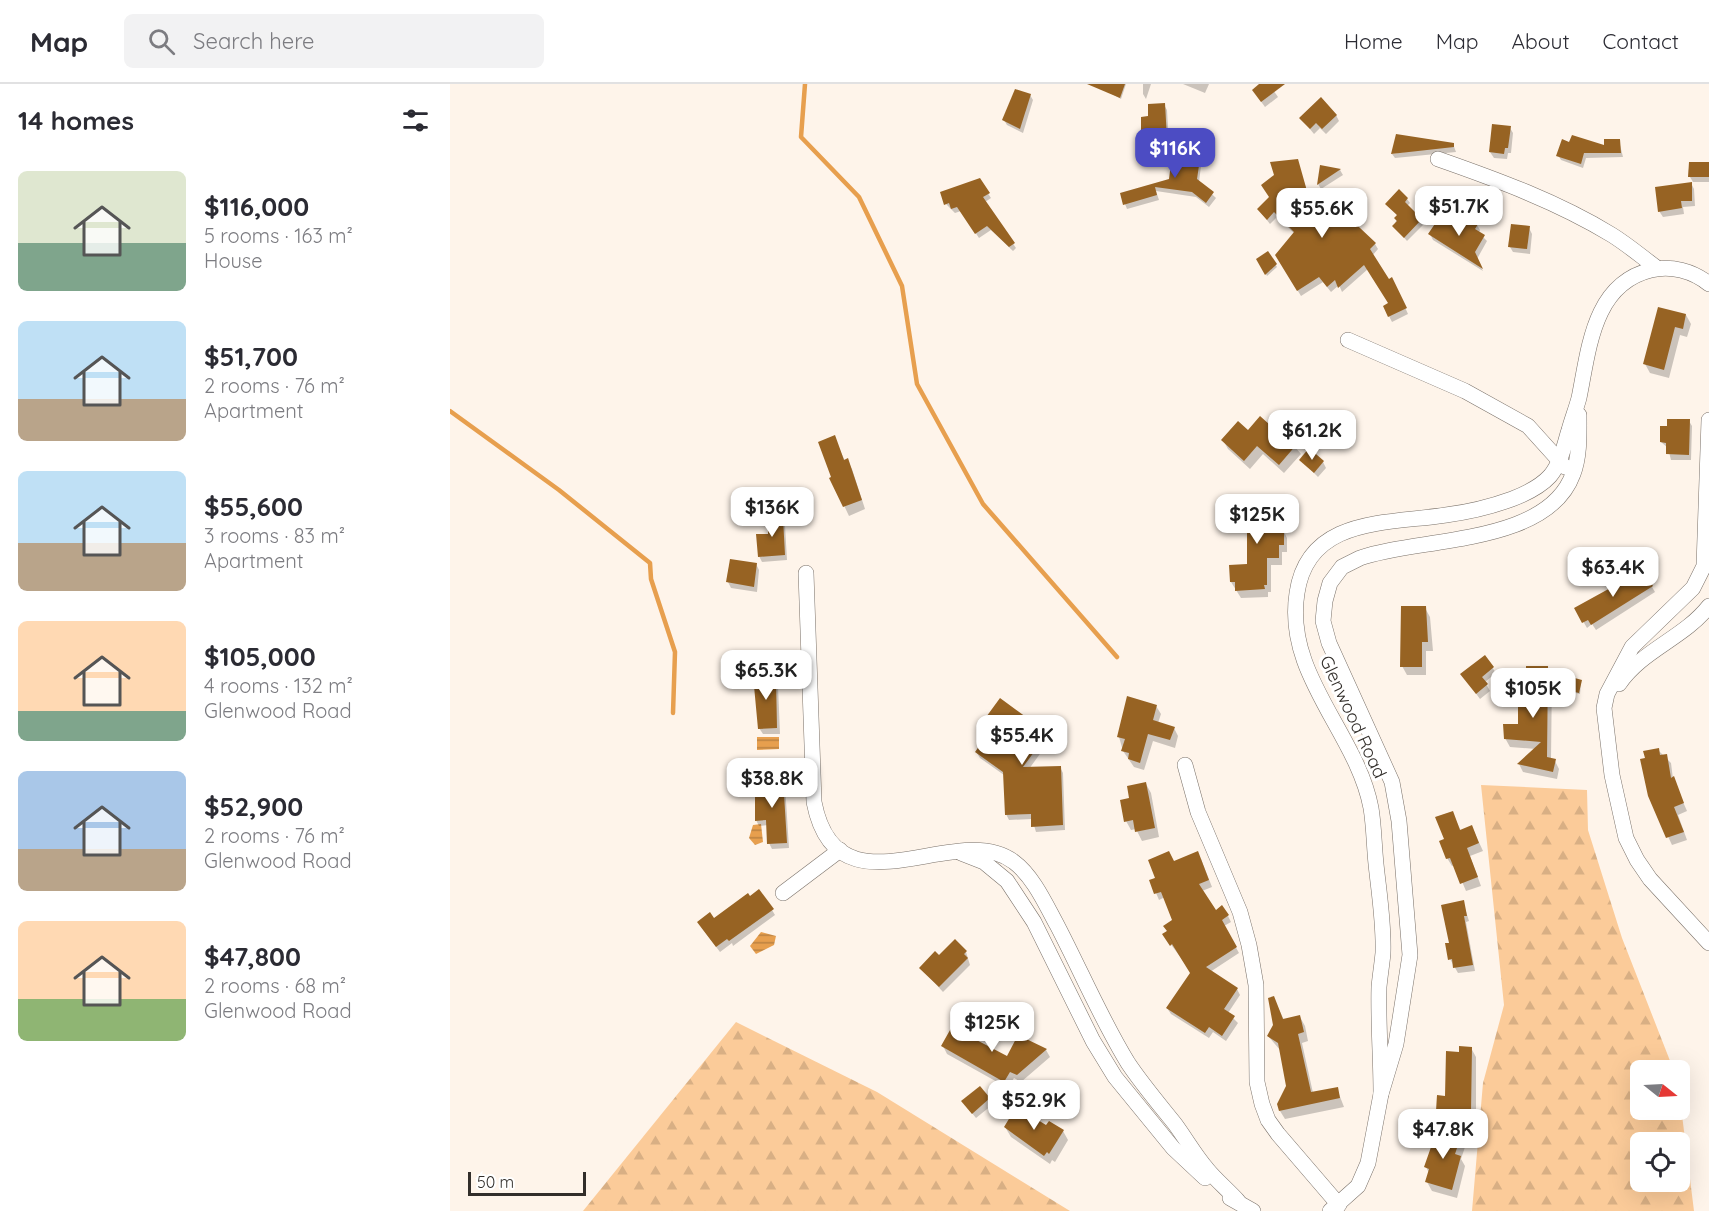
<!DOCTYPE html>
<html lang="en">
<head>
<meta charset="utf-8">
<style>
	:root { --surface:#fff; --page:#f2f2f3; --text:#2b2b33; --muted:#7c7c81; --line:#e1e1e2; --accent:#4c4cc3 }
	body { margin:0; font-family:Quicksand,sans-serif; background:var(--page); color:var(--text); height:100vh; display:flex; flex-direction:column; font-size:22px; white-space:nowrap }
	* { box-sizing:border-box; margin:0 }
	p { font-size:20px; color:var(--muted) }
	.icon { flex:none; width:33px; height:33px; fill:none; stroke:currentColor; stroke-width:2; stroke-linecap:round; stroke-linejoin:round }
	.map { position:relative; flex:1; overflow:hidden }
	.side { display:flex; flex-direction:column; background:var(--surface); width:450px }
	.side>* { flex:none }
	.needle { width:39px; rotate:108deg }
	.tools { position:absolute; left:1180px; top:976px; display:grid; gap:12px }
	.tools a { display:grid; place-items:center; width:60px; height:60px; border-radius:9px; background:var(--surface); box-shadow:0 6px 24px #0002; font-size:30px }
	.scale { position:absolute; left:18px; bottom:15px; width:118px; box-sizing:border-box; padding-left:6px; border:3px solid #322e2a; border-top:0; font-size:16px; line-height:21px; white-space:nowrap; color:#322e2a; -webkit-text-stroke:4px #fff; paint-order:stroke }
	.price { position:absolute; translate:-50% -51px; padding:0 14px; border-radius:12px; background:#fff; color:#222; font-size:20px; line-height:39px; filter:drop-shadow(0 2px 3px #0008) }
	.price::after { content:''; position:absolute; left:50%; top:36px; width:18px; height:14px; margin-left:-9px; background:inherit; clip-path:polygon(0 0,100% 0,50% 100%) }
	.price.active { background:var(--accent); color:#fff }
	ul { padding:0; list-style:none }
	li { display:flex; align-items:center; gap:18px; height:150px; padding:0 18px }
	li span { display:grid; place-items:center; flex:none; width:168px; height:120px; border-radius:9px; color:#555 }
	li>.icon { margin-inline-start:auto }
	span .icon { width:72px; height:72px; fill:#fffc; stroke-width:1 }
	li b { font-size:26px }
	h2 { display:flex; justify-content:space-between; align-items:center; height:72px; padding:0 18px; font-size:26px }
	header { display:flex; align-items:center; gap:36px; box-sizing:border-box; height:84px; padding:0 30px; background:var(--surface); border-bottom:2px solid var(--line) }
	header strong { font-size:28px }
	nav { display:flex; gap:33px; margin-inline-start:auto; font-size:21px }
	.search { width:420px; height:54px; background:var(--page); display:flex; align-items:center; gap:15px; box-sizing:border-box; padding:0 21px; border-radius:9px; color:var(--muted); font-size:22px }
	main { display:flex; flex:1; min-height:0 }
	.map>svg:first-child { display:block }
	.forest { fill:url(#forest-firs); fill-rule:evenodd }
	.water { fill:url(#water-rules) }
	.shadow { fill:#0003 }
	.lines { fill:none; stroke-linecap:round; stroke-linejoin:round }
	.stream { stroke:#e79f4e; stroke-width:4.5 }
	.building { fill:#976323 }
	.street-casing { stroke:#7a7169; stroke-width:16 }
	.street { stroke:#fff; stroke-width:15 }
	.labels { text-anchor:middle; stroke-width:6; stroke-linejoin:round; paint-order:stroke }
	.street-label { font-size:18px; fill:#322e2a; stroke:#fff }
</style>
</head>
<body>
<header>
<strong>Map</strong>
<div class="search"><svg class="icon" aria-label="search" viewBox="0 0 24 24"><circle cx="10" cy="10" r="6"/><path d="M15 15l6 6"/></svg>Search here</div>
<nav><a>Home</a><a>Map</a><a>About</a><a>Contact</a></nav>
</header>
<main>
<section class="side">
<h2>14 homes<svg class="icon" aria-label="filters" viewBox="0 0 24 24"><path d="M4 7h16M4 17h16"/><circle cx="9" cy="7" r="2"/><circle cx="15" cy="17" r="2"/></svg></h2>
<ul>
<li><span style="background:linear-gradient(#dfe7d0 60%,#7fa58c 0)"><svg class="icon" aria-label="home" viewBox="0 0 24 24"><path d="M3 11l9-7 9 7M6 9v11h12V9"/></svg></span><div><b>$116,000</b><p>5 rooms · 163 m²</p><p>House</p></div></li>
<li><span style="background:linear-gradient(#bfe0f5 65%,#b9a48a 0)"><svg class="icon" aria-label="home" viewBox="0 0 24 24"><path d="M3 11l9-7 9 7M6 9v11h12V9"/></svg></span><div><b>$51,700</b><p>2 rooms · 76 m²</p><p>Apartment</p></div></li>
<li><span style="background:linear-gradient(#bfe0f5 60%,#b9a48a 0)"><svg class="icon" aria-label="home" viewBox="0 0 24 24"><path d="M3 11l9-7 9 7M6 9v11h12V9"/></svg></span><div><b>$55,600</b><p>3 rooms · 83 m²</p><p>Apartment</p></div></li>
<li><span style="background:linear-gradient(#ffd9b3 75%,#7fa58c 0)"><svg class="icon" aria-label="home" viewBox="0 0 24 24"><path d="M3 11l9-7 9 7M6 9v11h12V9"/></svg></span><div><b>$105,000</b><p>4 rooms · 132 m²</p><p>Glenwood Road</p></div></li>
<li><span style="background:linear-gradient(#a9c7e8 65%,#b9a48a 0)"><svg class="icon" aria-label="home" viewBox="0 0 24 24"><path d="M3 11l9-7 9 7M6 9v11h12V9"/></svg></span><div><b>$52,900</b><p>2 rooms · 76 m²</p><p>Glenwood Road</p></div></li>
<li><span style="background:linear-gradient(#ffd9b3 65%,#8fb573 0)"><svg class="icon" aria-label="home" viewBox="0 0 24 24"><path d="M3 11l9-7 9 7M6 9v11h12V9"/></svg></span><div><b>$47,800</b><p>2 rooms · 68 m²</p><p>Glenwood Road</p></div></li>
</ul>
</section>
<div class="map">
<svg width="1259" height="1127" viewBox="0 0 1259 1127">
	<defs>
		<pattern id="forest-firs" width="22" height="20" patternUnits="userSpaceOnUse" patternTransform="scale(1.5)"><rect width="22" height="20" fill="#fbcb99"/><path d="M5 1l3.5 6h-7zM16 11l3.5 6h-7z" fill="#d8af84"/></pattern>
		<pattern id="water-rules" width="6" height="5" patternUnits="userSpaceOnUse" patternTransform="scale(1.5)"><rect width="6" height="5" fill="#e79f4e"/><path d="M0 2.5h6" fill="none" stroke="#bc8241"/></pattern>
	</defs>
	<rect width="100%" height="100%" fill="#fef4ea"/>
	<g class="forest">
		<path d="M1031,701L1137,706L1138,746L1172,854L1224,987H1191V1026H1230V1015L1244,1127H1022L1033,999L1054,921ZM1191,1059H1230V1098H1191Z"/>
		<path d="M286,938L427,1008L620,1127H133Z"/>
	</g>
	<g class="water">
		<path d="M307,653H329V665L307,666Z"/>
		<path d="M311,740L313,758L305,761L299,754L303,741Z"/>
		<path d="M311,848L326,852L324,861L306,870L300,862Z"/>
	</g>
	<g class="shadow">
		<path d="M663,0H676L671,15L660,9Z"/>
		<path d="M693,0H701L696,15L693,10Z"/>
		<path d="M733,0H759L755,9Z"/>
		<path d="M811,0H819L828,13L815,23L807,12Z"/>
		<path d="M580,11L583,16L573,49L557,41L554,36Z"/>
		<path d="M714,21L717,26L719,61L708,62L705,56H696L692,50L700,34Z"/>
		<path d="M886,31L889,37L876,50L870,44L864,50L851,34Z"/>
		<path d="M1060,44L1063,49L1061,69H1058L1057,75L1044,74L1040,68Z"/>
		<path d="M1169,57L1173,73L1136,74L1133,84L1111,76L1108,71L1156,63Z"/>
		<path d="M1003,60L1006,68L945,74L942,70Z"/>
		<path d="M750,69L752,74L749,98L766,114L759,123L746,113L706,107L709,116L677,125L671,110L721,96Z"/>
		<path d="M847,77L859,113L839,126L856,144L925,160L928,165L922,172L938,197L945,201L958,230L942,238L939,232L940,220L918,185L892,208L889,201L881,208L873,198L851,212L826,171L845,150L827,133L820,140L809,126L821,114Z"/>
		<path d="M1259,80V98H1243L1240,93Z"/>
		<path d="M872,83L890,86L893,91L871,105L868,100Z"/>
		<path d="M529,96L541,114L535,118L566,164L563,167L541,146L529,154L511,127L505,129L496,120Z"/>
		<path d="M1241,99L1244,105L1245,122L1233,123L1234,130L1213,133L1209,127Z"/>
		<path d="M957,115L960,119L957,122L974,140L957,157L944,142L948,132L937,120Z"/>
		<path d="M1027,141L1030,146L1029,149L1037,157L1027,175L1033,187L983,156L980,150Z"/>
		<path d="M1079,144L1082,150L1080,170L1063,168L1060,163Z"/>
		<path d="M818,169L827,183L817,192L808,175Z"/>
		<path d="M1209,225L1236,231L1241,240L1237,253L1230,251L1219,294L1200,289L1195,280Z"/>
		<path d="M1239,337L1242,342L1241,376H1221L1218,364L1211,358Z"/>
		<path d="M798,348L831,353L834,350L851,370L834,389L813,370L800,385L778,365L773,356Z"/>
		<path d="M384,353L395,377L397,376L402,385L415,425L399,432L381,394Z"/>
		<path d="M851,376L873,378L876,384L868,393Z"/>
		<path d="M816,412L821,420L822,446H833L837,454V468H832V481H821V508H818V513L791,514L781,498L799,481L797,432L793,424Z"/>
		<path d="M331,435L335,441L337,476L312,478L309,472Z"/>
		<path d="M306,480L309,486L307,508L281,504L278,498Z"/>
		<path d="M1193,488L1205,508L1146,546L1142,540L1137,544L1126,525Z"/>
		<path d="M975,524L980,533L983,567H976V591H957L952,582Z"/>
		<path d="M1035,573L1046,589L1035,598L1040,607L1030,615L1016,596Z"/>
		<path d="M1097,583L1102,591L1101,676L1105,677L1109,685L1107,695L1073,688L1069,680L1086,665L1060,663L1055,654L1069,641L1078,615Z"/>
		<path d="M320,592L328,602L330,650H313L309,644Z"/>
		<path d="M1131,597L1130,610L1121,608L1119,606Z"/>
		<path d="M706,622L711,630L708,639L724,644L728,652L725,664L703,657L694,686L684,683L673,667L669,653Z"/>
		<path d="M533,640L597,650L600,656L579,685L610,683L613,689L615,746L586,748L582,735L559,736L556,730L554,691L530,674L527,669L541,649Z"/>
		<path d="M1208,666L1221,679L1223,695L1237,727L1228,731L1237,756L1222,761L1199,712Z"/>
		<path d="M332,696L335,701L339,764L322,765L319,759L318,741L309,742L306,736Z"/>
		<path d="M696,700L701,709L709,753L692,757L686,745L681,746L676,737L680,715Z"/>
		<path d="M1002,728L1011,747L1022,743L1033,767L1020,772L1031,802L1016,807L1005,781L1002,782L997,774L995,756Z"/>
		<path d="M751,775L762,803L752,807L765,828L772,823L778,832L781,838L774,842L789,869L760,888L787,905L790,911L778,929L788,939L776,957L763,948L759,954L721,930L717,924L742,889L714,851L724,836L715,813L709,816L701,797L724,779Z"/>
		<path d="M1013,818L1019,837L1016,838L1025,887L1008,889L1000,875V860Z"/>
		<path d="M322,826L325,831L283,862L282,859L270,868L252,844L264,836Z"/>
		<path d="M516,868L520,881L493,908L471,884L489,873Z"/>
		<path d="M823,913L834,936L850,933L855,942L858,957L852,959L863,1009L887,1005L894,1023L835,1035L830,1027L837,1002L830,966L818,952L825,941Z"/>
		<path d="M518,948L523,956L558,974L569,953L596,966L600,973L571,998L564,994L558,1004L497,970L493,962Z"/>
		<path d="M1021,964L1026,973V1036L993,1035L988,1026L996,1013L1010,969Z"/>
		<path d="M539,1015L542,1021L526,1034L517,1023Z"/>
		<path d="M555,1043H597L613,1047L618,1056L605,1078L602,1076L600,1080L561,1053Z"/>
		<path d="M1010,1054L1015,1063L1011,1075L1015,1082L1007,1114L982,1107L977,1098L979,1089L976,1083Z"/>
	</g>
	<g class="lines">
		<g class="stream">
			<path d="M355,0L351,53L409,113L452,202L467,300L533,420L667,573"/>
			<path d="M0,327L109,406L200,479L201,495L225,568L223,629"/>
		</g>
	</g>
	<g class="building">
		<path d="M637,0H675L670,14Z"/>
		<path d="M809,0H835L811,18L802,6Z"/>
		<path d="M565,5L581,10L570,45L552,36Z"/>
		<path d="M871,13L887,31L872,45L866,39L860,45L849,34Z"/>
		<path d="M715,19L717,55L704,57V50H691V33L698,32V20Z"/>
		<path d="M1042,40L1061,42L1058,64H1055L1054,70L1039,68Z"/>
		<path d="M946,50L1004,59V63L941,70Z"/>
		<path d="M1122,51L1154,61V55H1170L1171,69H1134L1131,80L1106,72L1112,55L1119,58Z"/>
		<path d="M723,64L751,68L747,95L764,108L756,119L742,108L705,103L707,111L673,121L670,109L719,95Z"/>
		<path d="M848,75L857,107L836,121L856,141L876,112L926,159L920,165L939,195L942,193L957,224L938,233L933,222L938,219L914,181L888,204L885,196L877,203L869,193L847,207L825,171L844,148L824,128L817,136L807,125L819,113L811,101L824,91L820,78Z"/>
		<path d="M1239,78H1259V93H1238Z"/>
		<path d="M870,81L891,85L867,101Z"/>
		<path d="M530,94L540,109L533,113L565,159L559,163L537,142L525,150L507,123L501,125L499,119L494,121L490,108Z"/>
		<path d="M1242,98V117H1231L1232,124L1208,128L1205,103Z"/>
		<path d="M949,105L958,114L955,118L972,135L954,154L942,142L947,137L944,134L947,131L935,120Z"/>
		<path d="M991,131L1011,143L1018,133L1028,140L1025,145L1035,151L1025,168L1033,185L978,150Z"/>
		<path d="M1061,140L1080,142L1077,165L1058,163Z"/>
		<path d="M818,167L827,180L815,191L806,175Z"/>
		<path d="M1208,223L1236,230L1233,245L1225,243L1214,286L1193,280Z"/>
		<path d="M810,332L831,351L834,348L847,360L829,381L807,362L794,377L771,356L788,337L798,346Z"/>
		<path d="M1217,335H1240L1239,371L1216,370V359L1210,358V342H1217Z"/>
		<path d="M385,351L394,376L398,374L412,416L393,423L379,394L381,393L368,358Z"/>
		<path d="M859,364L874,377L864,389L849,376Z"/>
		<path d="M792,410L817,411L819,445H834V461H829V474H817V501H814L815,505L785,507V498H780L779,481L797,480V425L791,424Z"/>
		<path d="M322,429H327L333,434L335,471L308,473L306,450H318V435Z"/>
		<path d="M280,475L307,479L304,503L276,498Z"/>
		<path d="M1193,486L1203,502L1141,541L1138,536L1132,539L1124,524Z"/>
		<path d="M951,522H976L978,558H972V583H950Z"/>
		<path d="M1035,571L1044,583L1032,593L1038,600L1026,610L1010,590Z"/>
		<path d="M1076,582H1098L1097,673L1106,675L1103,688L1067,680L1091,658L1054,655L1053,640H1068V613H1076Z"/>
		<path d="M303,591H321V595H326L327,644L308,645Z"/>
		<path d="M1121,593L1132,596L1129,609L1118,606Z"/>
		<path d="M677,612L707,621L703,636L725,643L720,656L698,650L690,679L678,675L679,669L671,667L675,655L667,653Z"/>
		<path d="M550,614L598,649L573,683L611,682L613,741L581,743V730L555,731L553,688L525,668L540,647L531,640Z"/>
		<path d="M1209,664L1210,671L1217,670L1221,694L1224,692L1234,719L1224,723L1234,748L1216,754L1198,712L1190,675L1195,674L1193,667Z"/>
		<path d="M333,694L337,759L317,760L316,736L305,737V696Z"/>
		<path d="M696,698L705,744L685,748L683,736L674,738L670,716L679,714L677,702Z"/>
		<path d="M1003,727L1010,746L1022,741L1029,759L1017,764L1028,793L1010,800L1000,774L996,775L989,757L994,755L985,733Z"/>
		<path d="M719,767L724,777L748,767L759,796L749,800L766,826L772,821L779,831L772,836L787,863L756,883L788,904L774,925L785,932L772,952L759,943L755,949L716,924L740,889L722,860L720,862L712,850L717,847L713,842L722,836L711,808L704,810L699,796L705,794L698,776Z"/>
		<path d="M309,805L324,825L279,857L277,855L266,863L247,838L260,828L264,834L298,809L300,812Z"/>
		<path d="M1014,816L1017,832H1014L1023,881L1003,884L1002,875L998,876L995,859H999L991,821Z"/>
		<path d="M505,855L517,867L514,870L518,874L489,903L469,884L485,867L489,871Z"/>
		<path d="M824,912L833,935L850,931L854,948L848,950L861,1008L888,1003L890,1014L829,1027L827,1020L836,1002L828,959L817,952L823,941L818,914Z"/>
		<path d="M504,939L519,947L517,951L557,972L568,951L597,965L567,991L560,988L554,998L491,962Z"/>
		<path d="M1009,962L1022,963L1021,1028L986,1027L987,1011L995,1012L996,967L1009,968Z"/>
		<path d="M530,1002L540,1014L522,1030L511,1017Z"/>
		<path d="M565,1025H570L596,1041L599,1037L614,1046L599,1070L597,1068L594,1072L554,1043Z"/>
		<path d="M987,1046L1011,1052L1005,1070L1011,1072L1002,1106L975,1098L979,1085L974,1083Z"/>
	</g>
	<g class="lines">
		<g class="street-casing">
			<g id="street">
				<path d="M988,75C1048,96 1108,118 1162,151C1178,161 1192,173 1207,184"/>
				<path d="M898,256L1015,307L1078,342L1115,383"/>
				<path d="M1259,336L1254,482L1243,504L1182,563L1157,610L1154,624L1162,691L1176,754L1187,776L1200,795L1259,859"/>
				<path d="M356,489L364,718C387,837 507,734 564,778C583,792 596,821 607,841C631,887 651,935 678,979C692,1000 709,1020 725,1040C736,1055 745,1071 757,1085C766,1096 778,1106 788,1117"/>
				<path d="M1169,600C1192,566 1234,554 1259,522"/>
				<path d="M735,681L748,728L790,828L799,861L806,901L807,998L812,1020L818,1036L828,1050L889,1121"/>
				<path d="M511,769L534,778L557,797L584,838L643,957L665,993L723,1064L755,1094"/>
				<path d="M333,809L390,766"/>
				<path d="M931,1010C931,974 928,938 929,903C930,892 932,880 933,869C934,839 929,809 926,780C924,761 924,742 921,724C907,649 834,591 847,509C858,433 937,440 996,431C1019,428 1040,423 1062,415C1075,410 1090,403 1100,392C1111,379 1114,362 1119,346C1122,335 1126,325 1129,314C1139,265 1143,200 1201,186C1221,181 1243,187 1259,200"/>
				<path d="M780,1114L803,1127"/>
				<path d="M880,1127L908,1102L918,1079L931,1010L946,960L960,871L949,737L942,698L879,559L873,537L875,517L880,499L892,483L910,474C968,453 1097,462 1123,390C1130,372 1129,350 1129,331"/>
			</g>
		</g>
		<use href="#street" class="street"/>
	</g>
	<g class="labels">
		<g class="street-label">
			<text transform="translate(903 633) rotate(65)" y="6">Glenwood Road</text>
		</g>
	</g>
</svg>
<div class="tools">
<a><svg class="needle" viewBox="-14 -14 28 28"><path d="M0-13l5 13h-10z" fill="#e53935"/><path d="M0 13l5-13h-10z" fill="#7c7c81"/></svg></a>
<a><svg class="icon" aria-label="locate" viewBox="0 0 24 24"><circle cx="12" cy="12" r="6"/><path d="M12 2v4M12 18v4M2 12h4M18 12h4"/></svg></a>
</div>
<div class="scale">50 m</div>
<b class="price active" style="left:725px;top:95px">$116K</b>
<b class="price" style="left:1009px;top:153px">$51.7K</b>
<b class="price" style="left:872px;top:155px">$55.6K</b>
<b class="price" style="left:862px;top:377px">$61.2K</b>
<b class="price" style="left:322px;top:454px">$136K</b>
<b class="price" style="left:807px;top:461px">$125K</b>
<b class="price" style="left:1163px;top:514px">$63.4K</b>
<b class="price" style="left:316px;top:617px">$65.3K</b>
<b class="price" style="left:1083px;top:635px">$105K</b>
<b class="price" style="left:572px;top:682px">$55.4K</b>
<b class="price" style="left:322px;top:725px">$38.8K</b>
<b class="price" style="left:542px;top:969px">$125K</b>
<b class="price" style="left:584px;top:1047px">$52.9K</b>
<b class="price" style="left:993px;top:1076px">$47.8K</b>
</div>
</main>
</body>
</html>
